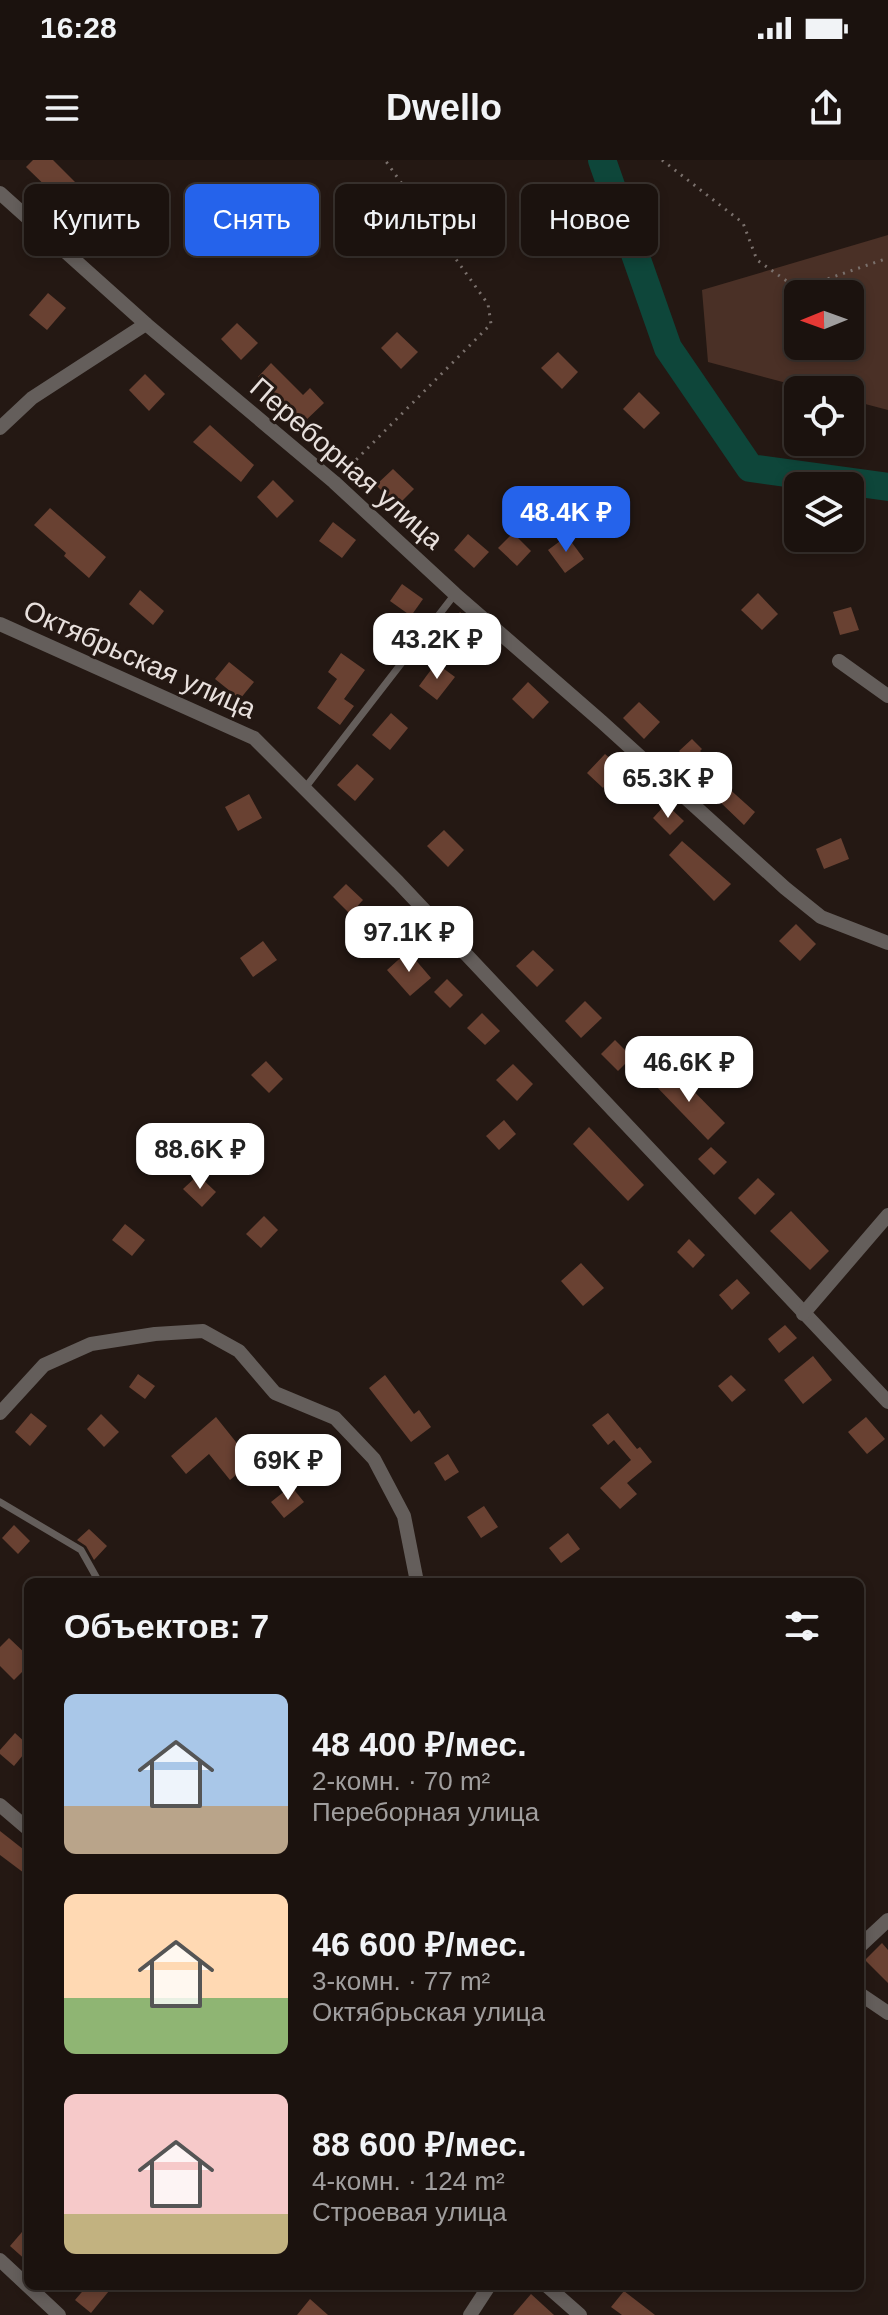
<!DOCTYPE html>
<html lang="ru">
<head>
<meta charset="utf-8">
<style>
	:root { --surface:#1b120e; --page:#241b17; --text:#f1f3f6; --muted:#a09e9e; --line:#39322e; --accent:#2563eb }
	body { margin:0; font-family:Helvetica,sans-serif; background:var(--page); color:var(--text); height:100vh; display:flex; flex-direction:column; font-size:30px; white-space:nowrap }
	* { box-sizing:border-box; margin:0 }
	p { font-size:26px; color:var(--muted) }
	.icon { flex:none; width:44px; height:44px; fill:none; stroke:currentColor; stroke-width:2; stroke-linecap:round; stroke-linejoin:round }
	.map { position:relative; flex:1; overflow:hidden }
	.drawer { position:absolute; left:24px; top:1418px; width:840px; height:712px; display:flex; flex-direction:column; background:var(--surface); border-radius:12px; box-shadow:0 4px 12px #0003,0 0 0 2px var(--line) }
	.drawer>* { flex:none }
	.guide { position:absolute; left:24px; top:24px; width:840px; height:72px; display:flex; gap:16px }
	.needle { width:52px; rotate:269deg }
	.tools { position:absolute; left:784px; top:120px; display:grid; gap:16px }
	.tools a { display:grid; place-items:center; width:80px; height:80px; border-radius:12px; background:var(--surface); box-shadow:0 4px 12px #0003,0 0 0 2px var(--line); font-size:40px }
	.price { position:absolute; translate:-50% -68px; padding:0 18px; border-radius:16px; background:#fff; color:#222; font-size:26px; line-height:52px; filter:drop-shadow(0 2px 4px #0008) }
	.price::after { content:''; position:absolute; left:50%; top:48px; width:24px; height:18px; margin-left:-12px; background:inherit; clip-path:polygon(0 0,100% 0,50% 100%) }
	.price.active { background:var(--accent); color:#fff }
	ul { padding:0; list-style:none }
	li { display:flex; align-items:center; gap:24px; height:200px; padding:0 40px }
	li span { display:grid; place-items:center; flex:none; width:224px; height:160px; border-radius:12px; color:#555 }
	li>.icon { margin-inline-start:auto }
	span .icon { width:96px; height:96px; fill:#fffc; stroke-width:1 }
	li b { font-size:34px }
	h2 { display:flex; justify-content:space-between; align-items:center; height:96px; padding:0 40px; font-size:34px }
	.tag { padding:0 28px; border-radius:12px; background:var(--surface); box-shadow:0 4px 12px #0003,0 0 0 2px var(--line); font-size:28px; line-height:72px }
	.tag.active { background:var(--accent); color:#fff }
	.status { display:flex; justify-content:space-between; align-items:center; height:56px; padding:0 40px; background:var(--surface); direction:ltr }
	.status svg { height:22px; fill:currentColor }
	header { display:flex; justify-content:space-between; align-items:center; height:104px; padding:0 40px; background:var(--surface); font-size:36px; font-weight:700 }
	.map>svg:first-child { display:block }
	.green { fill:#4a3026; fill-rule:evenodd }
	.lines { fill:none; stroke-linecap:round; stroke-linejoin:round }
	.river { stroke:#0e463a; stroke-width:28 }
	.building { fill:#694132 }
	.path { stroke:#7a706c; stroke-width:3; stroke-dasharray:2 6; stroke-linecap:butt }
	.lane { stroke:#645e5b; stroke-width:7 }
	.street { stroke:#645e5b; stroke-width:14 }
	.labels { text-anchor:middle; stroke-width:6; stroke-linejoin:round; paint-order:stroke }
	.street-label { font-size:28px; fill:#e8e0dd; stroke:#241813 }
</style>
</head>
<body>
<div class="status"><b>16:28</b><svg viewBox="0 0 49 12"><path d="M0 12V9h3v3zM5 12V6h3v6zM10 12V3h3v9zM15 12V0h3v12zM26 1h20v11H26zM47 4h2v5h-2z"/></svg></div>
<header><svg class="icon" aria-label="menu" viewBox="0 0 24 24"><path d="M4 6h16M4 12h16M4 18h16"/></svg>Dwello<svg class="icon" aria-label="share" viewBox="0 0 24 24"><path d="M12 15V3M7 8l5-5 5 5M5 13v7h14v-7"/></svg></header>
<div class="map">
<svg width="888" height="2155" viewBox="0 0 888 2155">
	<rect width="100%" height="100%" fill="#241813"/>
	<path class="green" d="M888,75V250L850,240V230H813L708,202L702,130ZM798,134H850V186H798Z"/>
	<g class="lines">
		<path class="river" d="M602,0L668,188L750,308L888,327"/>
	</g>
	<g class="building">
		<path d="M33,0H53L77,24L61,41L26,7Z"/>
		<path d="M120,59L141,80L125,96L104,76Z"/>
		<path d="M48,133L66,148L47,170L29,155Z"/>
		<path d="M237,163L258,183L241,200L221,179Z"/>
		<path d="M397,172L418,192L401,209L381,188Z"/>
		<path d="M558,192L578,212L562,229L541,208Z"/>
		<path d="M271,203L303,235L310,228L324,243L304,262L258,217Z"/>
		<path d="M145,214L165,234L149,251L129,230Z"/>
		<path d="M639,232L660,253L644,269L623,249Z"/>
		<path d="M210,265L254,305L241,322L193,282Z"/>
		<path d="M393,309L414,329L397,346L376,325Z"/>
		<path d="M273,320L294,341L277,358L257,337Z"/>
		<path d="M50,348L106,397L89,418L64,396L66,393L34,365Z"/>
		<path d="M333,362L356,380L342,398L319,381Z"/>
		<path d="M513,373L531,391L517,406L498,388Z"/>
		<path d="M468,374L489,392L474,408L454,390Z"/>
		<path d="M567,376L584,399L565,413L548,390Z"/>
		<path d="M402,424L423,439L411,456L390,441Z"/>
		<path d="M140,430L164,451L153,465L129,444Z"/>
		<path d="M758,433L778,454L762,470L741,450Z"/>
		<path d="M851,447L859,470L840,475L833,452Z"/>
		<path d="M460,452L482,471L467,487L445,468Z"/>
		<path d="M341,493L365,510L344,539L354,546L340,565L317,548L337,519L328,512Z"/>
		<path d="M229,502L254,522L240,539L215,519Z"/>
		<path d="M436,503L455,517L437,540L419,526Z"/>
		<path d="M528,522L549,542L533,559L512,539Z"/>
		<path d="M639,542L660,562L644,579L623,558Z"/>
		<path d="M391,553L408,568L390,590L372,575Z"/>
		<path d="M692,579L702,589L700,591L731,621L726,626L755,652L744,665L694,617L699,611L679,591Z"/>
		<path d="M605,594L621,608L603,628L587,613Z"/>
		<path d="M357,604L374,619L355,641L337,625Z"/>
		<path d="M249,634L262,658L238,671L225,647Z"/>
		<path d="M666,644L684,661L670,675L653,658Z"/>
		<path d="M444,670L464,690L448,707L427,686Z"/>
		<path d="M841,678L849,699L824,709L816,689Z"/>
		<path d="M682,681L731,724L714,741L669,695Z"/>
		<path d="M346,724L363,740L350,754L333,737Z"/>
		<path d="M796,764L816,784L800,801L779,781Z"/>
		<path d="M263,781L277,800L253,817L240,798Z"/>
		<path d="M533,790L554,810L537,827L516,806Z"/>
		<path d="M408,791L431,818L410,836L387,810Z"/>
		<path d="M447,819L463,835L450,848L434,832Z"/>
		<path d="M585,841L602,858L581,878L565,861Z"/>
		<path d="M482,853L500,871L485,885L467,868Z"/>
		<path d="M615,880L632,897L618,911L601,894Z"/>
		<path d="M266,901L283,919L269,933L251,915Z"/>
		<path d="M513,904L533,924L517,941L496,920Z"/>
		<path d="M670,907L725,963L708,980L654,924Z"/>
		<path d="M504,960L516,974L499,990L486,976Z"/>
		<path d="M589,967L644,1025L628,1041L573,984Z"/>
		<path d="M711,987L727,1002L714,1015L698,999Z"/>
		<path d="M198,1015L216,1032L202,1047L183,1029Z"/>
		<path d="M758,1018L775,1034L755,1055L738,1038Z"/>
		<path d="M791,1051L829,1091L810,1110L770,1071Z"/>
		<path d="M264,1056L278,1070L261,1088L246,1074Z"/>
		<path d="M125,1064L145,1080L132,1096L112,1080Z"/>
		<path d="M689,1079L705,1095L693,1108L677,1092Z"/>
		<path d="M581,1103L604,1128L583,1146L561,1121Z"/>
		<path d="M737,1119L750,1133L732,1150L719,1135Z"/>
		<path d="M785,1165L797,1178L779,1193L768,1179Z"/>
		<path d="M813,1196L832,1220L803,1244L784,1220Z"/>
		<path d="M138,1214L155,1226L145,1239L129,1227Z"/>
		<path d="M385,1215L414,1254L419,1250L431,1267L411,1282L369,1228Z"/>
		<path d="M731,1215L746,1230L732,1242L718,1226Z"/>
		<path d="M31,1253L47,1266L30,1286L15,1272Z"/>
		<path d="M608,1253L637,1289L640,1287L652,1302L627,1323L637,1334L620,1349L600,1328L631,1300L614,1280L608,1285L592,1265Z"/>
		<path d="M101,1254L119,1272L104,1287L87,1269Z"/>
		<path d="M216,1257L252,1302L230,1320L209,1294L186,1314L171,1296Z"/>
		<path d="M866,1257L885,1279L867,1294L848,1272Z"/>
		<path d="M448,1294L459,1312L445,1321L434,1303Z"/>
		<path d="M291,1326L304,1342L284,1358L271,1342Z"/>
		<path d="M484,1346L498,1367L481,1378L467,1357Z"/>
		<path d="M14,1365L30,1381L18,1394L2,1378Z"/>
		<path d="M89,1369L107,1386L94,1400L86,1386L77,1380Z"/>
		<path d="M568,1373L580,1389L561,1403L549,1388Z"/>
		<path d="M9,1478L28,1496V1506L14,1520L0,1506V1487Z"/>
		<path d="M15,1573L28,1585V1589L14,1606L0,1594V1590Z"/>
		<path d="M0,1671L28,1693V1716L0,1695Z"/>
		<path d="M882,1783L888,1790V1823L865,1800Z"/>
		<path d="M28,2065V2102L10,2086Z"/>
		<path d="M87,2126H113L91,2153L75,2140Z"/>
		<path d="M624,2131L655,2155H622L611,2147Z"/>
		<path d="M531,2134L554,2155H513Z"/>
		<path d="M310,2139L328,2155H297Z"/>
	</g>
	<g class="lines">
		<g class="path">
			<path d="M662,0L743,63L757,100L798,129L888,98"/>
			<path d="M345,311L491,164L488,144L385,0"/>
		</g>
		<g class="lane">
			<path d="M305,628L455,434"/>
			<path d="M0,1342L81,1390L99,1422"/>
		</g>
		<g class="street">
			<path d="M0,33L146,164L334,322L455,434L602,562L785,728L821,757L888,783"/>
			<path d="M0,268L32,238L146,164"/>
			<path d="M0,464L254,578L398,722L888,1242"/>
			<path d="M839,501L888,536"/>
			<path d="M803,1154L888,1055"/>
			<path d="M0,1253L44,1205L91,1184L155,1174L203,1171L239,1191L275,1233L335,1258L374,1299L404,1356L417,1422"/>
			<path d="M0,1645L28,1669"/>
			<path d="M860,1786L888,1760"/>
			<path d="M860,1834L888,1853"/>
			<path d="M0,2100L59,2155"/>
			<path d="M547,2126L580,2155"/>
			<path d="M470,2155L489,2126"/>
		</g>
	</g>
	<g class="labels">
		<g class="street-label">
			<text transform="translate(347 303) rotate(41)" y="10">Переборная улица</text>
			<text transform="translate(140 499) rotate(24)" y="10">Октябрьская улица</text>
		</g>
	</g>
</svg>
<div class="tools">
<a><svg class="needle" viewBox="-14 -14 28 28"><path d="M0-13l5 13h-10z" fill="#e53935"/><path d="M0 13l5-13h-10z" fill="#a09e9e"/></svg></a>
<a><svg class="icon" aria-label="locate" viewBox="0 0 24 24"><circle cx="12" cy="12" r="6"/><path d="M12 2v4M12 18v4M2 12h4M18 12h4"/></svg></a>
<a><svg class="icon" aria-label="layers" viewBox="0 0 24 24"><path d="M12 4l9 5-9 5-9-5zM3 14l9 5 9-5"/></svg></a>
</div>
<b class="price active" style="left:566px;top:394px">48.4K ₽</b>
<b class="price" style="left:437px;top:521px">43.2K ₽</b>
<b class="price" style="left:668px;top:660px">65.3K ₽</b>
<b class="price" style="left:409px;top:814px">97.1K ₽</b>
<b class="price" style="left:689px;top:944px">46.6K ₽</b>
<b class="price" style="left:200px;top:1031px">88.6K ₽</b>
<b class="price" style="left:288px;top:1342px">69K ₽</b>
<div class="guide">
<a class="tag">Купить</a>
<a class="tag active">Снять</a>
<a class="tag">Фильтры</a>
<a class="tag">Новое</a>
</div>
<section class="drawer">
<h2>Объектов: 7<svg class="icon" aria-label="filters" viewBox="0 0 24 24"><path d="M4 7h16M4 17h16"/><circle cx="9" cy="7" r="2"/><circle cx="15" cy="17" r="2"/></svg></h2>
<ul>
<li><span style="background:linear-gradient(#a9c7e8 70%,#b9a48a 0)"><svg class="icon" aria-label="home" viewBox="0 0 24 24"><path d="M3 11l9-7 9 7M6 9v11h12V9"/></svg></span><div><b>48 400 ₽/мес.</b><p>2-комн. · 70 m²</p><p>Переборная улица</p></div></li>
<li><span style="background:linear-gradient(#ffd9b3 65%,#8fb573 0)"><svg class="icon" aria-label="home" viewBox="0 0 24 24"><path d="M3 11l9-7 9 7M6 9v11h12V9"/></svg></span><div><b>46 600 ₽/мес.</b><p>3-комн. · 77 m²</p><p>Октябрьская улица</p></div></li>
<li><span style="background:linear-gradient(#f6c9c9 75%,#c2b280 0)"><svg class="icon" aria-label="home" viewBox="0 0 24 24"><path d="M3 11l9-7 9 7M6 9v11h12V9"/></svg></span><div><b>88 600 ₽/мес.</b><p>4-комн. · 124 m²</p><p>Строевая улица</p></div></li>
</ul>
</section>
</div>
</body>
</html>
